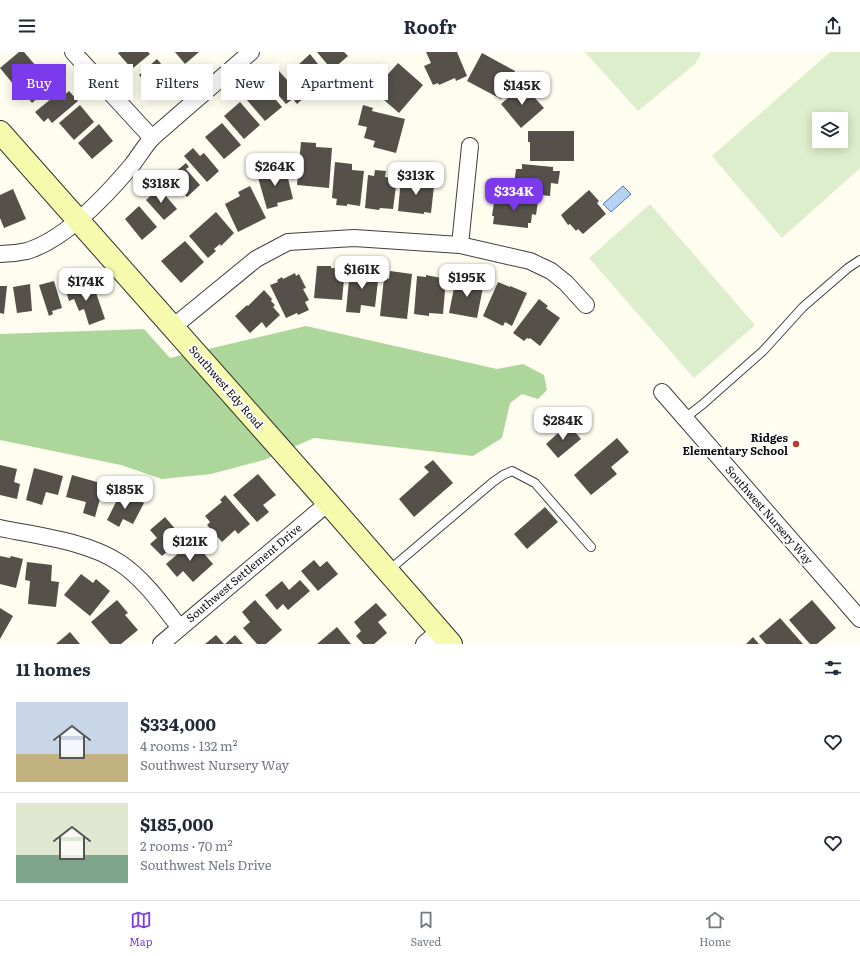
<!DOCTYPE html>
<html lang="en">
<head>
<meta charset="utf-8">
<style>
	:root { --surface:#fff; --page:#f6f6f7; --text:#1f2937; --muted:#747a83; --line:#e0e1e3; --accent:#7c3aed }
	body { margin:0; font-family:Literata,serif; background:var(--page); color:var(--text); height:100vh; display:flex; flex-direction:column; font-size:15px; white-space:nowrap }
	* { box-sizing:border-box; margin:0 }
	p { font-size:13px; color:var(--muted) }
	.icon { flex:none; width:22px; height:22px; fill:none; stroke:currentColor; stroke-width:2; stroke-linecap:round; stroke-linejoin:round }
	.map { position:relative; height:592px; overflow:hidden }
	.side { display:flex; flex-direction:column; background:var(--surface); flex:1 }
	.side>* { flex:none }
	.top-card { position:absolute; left:12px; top:12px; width:400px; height:36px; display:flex; gap:8px }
	.fabs { position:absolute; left:812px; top:60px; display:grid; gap:8px }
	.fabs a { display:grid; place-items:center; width:36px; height:36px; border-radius:0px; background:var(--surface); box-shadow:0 2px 10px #0003; font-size:20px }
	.price { position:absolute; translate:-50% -34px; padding:0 9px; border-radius:8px; background:#fff; color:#222; font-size:13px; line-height:26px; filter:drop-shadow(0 1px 2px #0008) }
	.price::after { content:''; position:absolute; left:50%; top:24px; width:12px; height:9px; margin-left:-6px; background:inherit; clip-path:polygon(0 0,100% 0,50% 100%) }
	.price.selected { background:var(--accent); color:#fff }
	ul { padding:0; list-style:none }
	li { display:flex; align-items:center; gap:12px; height:100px; padding:0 16px }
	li+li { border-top:1px solid var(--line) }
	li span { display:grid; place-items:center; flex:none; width:112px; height:80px; border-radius:0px; color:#555 }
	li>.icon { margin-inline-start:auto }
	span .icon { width:48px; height:48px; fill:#fffc; stroke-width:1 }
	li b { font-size:17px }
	h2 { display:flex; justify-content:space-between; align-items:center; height:48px; padding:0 16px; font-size:17px }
	.chip { padding:0 14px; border-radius:0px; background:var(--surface); box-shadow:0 2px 10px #0003; font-size:14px; line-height:36px }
	.chip.selected { background:var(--accent); color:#fff }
	header { display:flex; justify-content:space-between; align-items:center; height:52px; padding:0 16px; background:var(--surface); font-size:18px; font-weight:700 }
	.menu { display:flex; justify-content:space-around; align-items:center; height:56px; border-top:1px solid var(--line); background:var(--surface); font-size:11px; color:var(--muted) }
	.menu a { display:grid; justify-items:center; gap:2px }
	.menu .selected { color:var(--accent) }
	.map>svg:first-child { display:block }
	.forest { fill:#acd69a }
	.pitch { fill:#dceecb; fill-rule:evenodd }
	.water { fill:#b6d2f2; stroke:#427bc5 }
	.building { fill:#55504a }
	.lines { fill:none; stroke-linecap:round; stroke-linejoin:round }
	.lane-casing { stroke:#404040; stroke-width:10 }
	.street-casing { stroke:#404040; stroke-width:18 }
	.secondary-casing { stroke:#2f2f2f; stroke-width:24 }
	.lane { stroke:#fff; stroke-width:8 }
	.street { stroke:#fff; stroke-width:16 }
	.secondary { stroke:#f6faad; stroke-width:22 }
	.poi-dot { fill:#b53d2e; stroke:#fff; stroke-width:1.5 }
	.labels { text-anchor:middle; stroke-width:4; stroke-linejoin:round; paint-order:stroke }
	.street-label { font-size:11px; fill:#0d0d0d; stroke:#fff }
	.poi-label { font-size:11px; font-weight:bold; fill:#0d0d0d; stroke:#fff; text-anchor:end }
</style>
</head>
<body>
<header><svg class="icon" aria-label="menu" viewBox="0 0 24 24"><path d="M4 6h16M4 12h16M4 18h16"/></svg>Roofr<svg class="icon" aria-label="share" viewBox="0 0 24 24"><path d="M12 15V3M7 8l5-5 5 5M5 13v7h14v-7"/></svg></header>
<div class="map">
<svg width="860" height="592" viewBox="0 0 860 592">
	<rect width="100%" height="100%" fill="#fefdef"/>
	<path class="forest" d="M306,274L497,317L523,312L544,323L547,338L538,347L522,342L510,351L502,386L473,404L314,386L264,408L211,422L162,427L121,413L0,388V282L144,277L170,306Z"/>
	<g class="pitch">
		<path d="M585,0H700L701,2L695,12L638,59Z"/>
		<path d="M830,0H860V116L782,186L712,104ZM819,67H841V89H819Z"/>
		<path d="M650,152L755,273L694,326L589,206Z"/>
	</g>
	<path class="water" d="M623,134L631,142L611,160L603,152Z"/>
	<g class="building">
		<path d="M19,0H24L36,14L14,33L0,16Z"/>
		<path d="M120,0H148L150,2L132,17L118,1Z"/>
		<path d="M175,0H199L185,12Z"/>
		<path d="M317,0H344L348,4L332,18Z"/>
		<path d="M426,0H457L467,24L456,29L455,26L439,33L438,31L433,33L424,14L431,11Z"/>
		<path d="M482,1L515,19L501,47L467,29Z"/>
		<path d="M310,2L326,22L313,33L297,14Z"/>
		<path d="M157,7L172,25L154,41L139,23Z"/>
		<path d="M398,11L423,33L399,61L369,35L376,28L380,31Z"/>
		<path d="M40,17L53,33L32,51L19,35Z"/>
		<path d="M279,19L288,29L290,27L305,45L297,52L293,47L286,52L267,30Z"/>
		<path d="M263,33L282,55L265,69L246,47Z"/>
		<path d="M523,33L544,56L521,76L501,52Z"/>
		<path d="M69,39L78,49L52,71L48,66L44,70L35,60L57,42L61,46Z"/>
		<path d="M240,50L260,73L244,87L224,64Z"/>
		<path d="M80,53L94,70L74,88L59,71Z"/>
		<path d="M363,53L373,56L372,59L405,67L396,101L373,95L375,89L364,86L367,75L358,73Z"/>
		<path d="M222,71L241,93L224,107L205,85Z"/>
		<path d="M99,72L113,89L92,107L78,91Z"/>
		<path d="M528,79H574V109H530V90H528Z"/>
		<path d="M301,90L316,91V95L332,96L329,136L297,133Z"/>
		<path d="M193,96L200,104L204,101L219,119L207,130L184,104Z"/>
		<path d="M335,110L352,112V118L364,119L360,154L347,152V154L336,153L337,147L332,146Z"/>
		<path d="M186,111L189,115L186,117L200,133L187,145L169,125Z"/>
		<path d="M522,112L553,115V119H560L558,132L551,131L550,144L513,140L516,117H522Z"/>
		<path d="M285,114L293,147L277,151L278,154L267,157L257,122Z"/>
		<path d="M375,118L386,119L385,125L397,127L393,157L380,156L379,158L365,156L368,123L374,124Z"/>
		<path d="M414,122L423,123L422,130H426L425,133L434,134L431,161L424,160V162L398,159L401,126L413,127Z"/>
		<path d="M250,134L266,166L238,180L225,152L240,144L238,140Z"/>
		<path d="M159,136L177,157L164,168L146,148Z"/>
		<path d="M13,137L26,167L4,176L0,166V143Z"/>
		<path d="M589,138L599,149L597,151L606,162L583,182L578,177L576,179L570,172L568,173L561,163Z"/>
		<path d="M495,144L538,149L536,163L532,162L531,171H528V176L493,172L494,164H492Z"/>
		<path d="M139,154L157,175L142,188L125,167Z"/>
		<path d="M216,160L234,181L221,194L220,192L214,197L216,199L208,206L189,184Z"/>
		<path d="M185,189L204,210L181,231L161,209Z"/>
		<path d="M317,214H331V216L345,217L342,248L314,246Z"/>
		<path d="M358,216L379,220L375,255L361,253L360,261L346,260L350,217L358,218Z"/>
		<path d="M390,219L412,222L407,267L380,264L384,226L389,227Z"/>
		<path d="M295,221L296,224L299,222L306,236L303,237L309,248L305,250L309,258L298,263L297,261L286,266L270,233L278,230L277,228L282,225L283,227Z"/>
		<path d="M426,223L446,227L443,262L429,261V264L414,262L417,224L426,225Z"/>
		<path d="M460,226L484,230L477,266L449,261L455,231H459Z"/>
		<path d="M54,229L62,256L52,259L53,262L49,264L39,233Z"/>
		<path d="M81,230L83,236L93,232L105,267L89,273L84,257L79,259L74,247L69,249L65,236Z"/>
		<path d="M498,230L510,235V234L527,241L512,274L505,270L503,274L483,264Z"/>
		<path d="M30,232L32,259L17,261L13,235Z"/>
		<path d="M0,234H7L4,262L0,261Z"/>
		<path d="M264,238L272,247L271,249L275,253L273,255L280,263L266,276L262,270L250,281L235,264L247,253L248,254Z"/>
		<path d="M539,247L548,254L546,256L560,266L540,294L530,286L529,287L527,286L524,289L513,281Z"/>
		<path d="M568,372L581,387L558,406L546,392Z"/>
		<path d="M617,386L629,400L611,415L617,422L591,443L574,423Z"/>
		<path d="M433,408L453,431L414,465L399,447L429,420L424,415Z"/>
		<path d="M0,413L17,417L14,430L20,432L17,447L0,443Z"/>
		<path d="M34,416L63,424L58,443L46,440L42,453L26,448Z"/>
		<path d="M258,422L276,443L263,453L269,460L257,470L233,443Z"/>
		<path d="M72,423L104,432L95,465L83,461L86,450L66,445Z"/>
		<path d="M120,442L129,447L131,444L144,451L133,472L123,467L119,475L107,468Z"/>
		<path d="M225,443L250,472L238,482L235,478L222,490L207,473L210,470L205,464L222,450L220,448Z"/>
		<path d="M545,455L558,470L527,497L514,482Z"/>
		<path d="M165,465L183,486L162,504L150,492L157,486L150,478Z"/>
		<path d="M193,489L213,512L193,530L183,519L177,525L166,512Z"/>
		<path d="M0,504L10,506L11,504L23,507L16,536L0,532Z"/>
		<path d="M314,508L320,515L327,509L338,522L318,539L301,519Z"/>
		<path d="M27,510L52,513L51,529L59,530L56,555L28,552L30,529L25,528Z"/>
		<path d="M81,522L93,531L96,527L110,539L90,564L64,543Z"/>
		<path d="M300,528L310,539L288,558L283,552L277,558L265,543L282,529L289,538Z"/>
		<path d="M117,548L128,561L125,563L138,578L121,592H110L91,570Z"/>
		<path d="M255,548L282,578L266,592H257L243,576L250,570L242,560Z"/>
		<path d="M812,548L836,576L817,592H810L789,568Z"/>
		<path d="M376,551L387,563L378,570L387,581L374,592H363L356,584L361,579L354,570Z"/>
		<path d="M0,556L13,564L0,587Z"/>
		<path d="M780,566L803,592H766L759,584Z"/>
		<path d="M337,575L351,592H317Z"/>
		<path d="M70,580L80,592H56Z"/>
		<path d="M216,583L224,592H205Z"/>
		<path d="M235,583L243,592H225Z"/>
		<path d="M753,585L759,592H746Z"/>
	</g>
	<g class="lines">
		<g class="lane-casing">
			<g id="lane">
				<path d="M685,366L703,352L763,299L803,255L848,216L860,208"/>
				<path d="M388,519L493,430L503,423L512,419L535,431L591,495"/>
			</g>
		</g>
		<g class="street-casing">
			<g id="street">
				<path d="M73,0L152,86"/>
				<path d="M460,193L470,94"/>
				<path d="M0,202C9,202 18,201 27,199C66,187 106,144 132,113C139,104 144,95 152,86L251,0"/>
				<path d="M173,275L256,207L288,190L354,186L460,193L530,209L551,219L566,231L586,253"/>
				<path d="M662,340L860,567"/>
				<path d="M0,476C38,484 87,489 120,511C143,526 163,554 180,576"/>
				<path d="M161,592L328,451"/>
				<path d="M424,592L439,579"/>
			</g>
		</g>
		<g class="secondary-casing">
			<path id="secondary" d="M0,80L316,437L451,592"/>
		</g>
		<use href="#lane" class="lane"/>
		<use href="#street" class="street"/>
		<use href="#secondary" class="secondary"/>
	</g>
	<circle class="poi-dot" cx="796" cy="392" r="4"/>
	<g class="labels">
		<g class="street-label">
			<text transform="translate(226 335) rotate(49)" y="4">Southwest Edy Road</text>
			<text transform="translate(769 463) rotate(49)" y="4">Southwest Nursery Way</text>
			<text transform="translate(244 521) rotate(-40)" y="4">Southwest Settlement Drive</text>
		</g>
		<g class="poi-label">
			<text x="788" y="390">Ridges<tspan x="788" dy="13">Elementary School</tspan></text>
		</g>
	</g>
</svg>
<div class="fabs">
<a><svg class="icon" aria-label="layers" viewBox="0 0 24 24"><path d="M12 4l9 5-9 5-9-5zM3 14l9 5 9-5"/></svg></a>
</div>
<b class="price" style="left:522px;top:54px">$145K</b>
<b class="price" style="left:275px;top:135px">$264K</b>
<b class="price" style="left:416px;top:144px">$313K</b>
<b class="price" style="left:161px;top:152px">$318K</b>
<b class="price selected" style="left:514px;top:160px">$334K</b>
<b class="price" style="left:362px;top:238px">$161K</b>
<b class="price" style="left:467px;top:246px">$195K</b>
<b class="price" style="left:86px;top:250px">$174K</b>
<b class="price" style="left:563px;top:389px">$284K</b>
<b class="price" style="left:125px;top:458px">$185K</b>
<b class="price" style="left:190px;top:510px">$121K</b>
<div class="top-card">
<a class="chip selected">Buy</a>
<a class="chip">Rent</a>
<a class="chip">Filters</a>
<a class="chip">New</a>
<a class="chip">Apartment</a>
</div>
</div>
<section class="side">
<h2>11 homes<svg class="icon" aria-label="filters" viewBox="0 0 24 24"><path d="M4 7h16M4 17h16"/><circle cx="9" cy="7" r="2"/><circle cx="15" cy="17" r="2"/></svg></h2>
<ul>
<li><span style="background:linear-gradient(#c9d6e8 65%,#c2b280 0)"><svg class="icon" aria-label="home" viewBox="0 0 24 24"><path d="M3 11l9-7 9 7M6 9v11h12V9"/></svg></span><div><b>$334,000</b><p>4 rooms · 132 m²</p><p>Southwest Nursery Way</p></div><svg class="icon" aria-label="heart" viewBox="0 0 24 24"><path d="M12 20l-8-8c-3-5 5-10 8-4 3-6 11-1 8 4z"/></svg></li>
<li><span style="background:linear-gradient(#dfe7d0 65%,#7fa58c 0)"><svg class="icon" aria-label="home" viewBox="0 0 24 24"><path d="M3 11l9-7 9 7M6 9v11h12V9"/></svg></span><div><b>$185,000</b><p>2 rooms · 70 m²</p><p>Southwest Nels Drive</p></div><svg class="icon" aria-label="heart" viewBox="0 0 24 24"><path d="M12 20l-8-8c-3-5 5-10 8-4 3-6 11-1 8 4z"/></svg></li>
</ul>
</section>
<nav class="menu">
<a class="selected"><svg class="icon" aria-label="map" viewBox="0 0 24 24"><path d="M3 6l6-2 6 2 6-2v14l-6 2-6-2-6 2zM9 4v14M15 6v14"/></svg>Map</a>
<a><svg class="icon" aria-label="saved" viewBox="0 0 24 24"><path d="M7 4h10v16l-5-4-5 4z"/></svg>Saved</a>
<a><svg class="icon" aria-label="home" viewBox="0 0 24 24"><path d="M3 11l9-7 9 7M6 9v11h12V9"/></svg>Home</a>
</nav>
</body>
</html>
